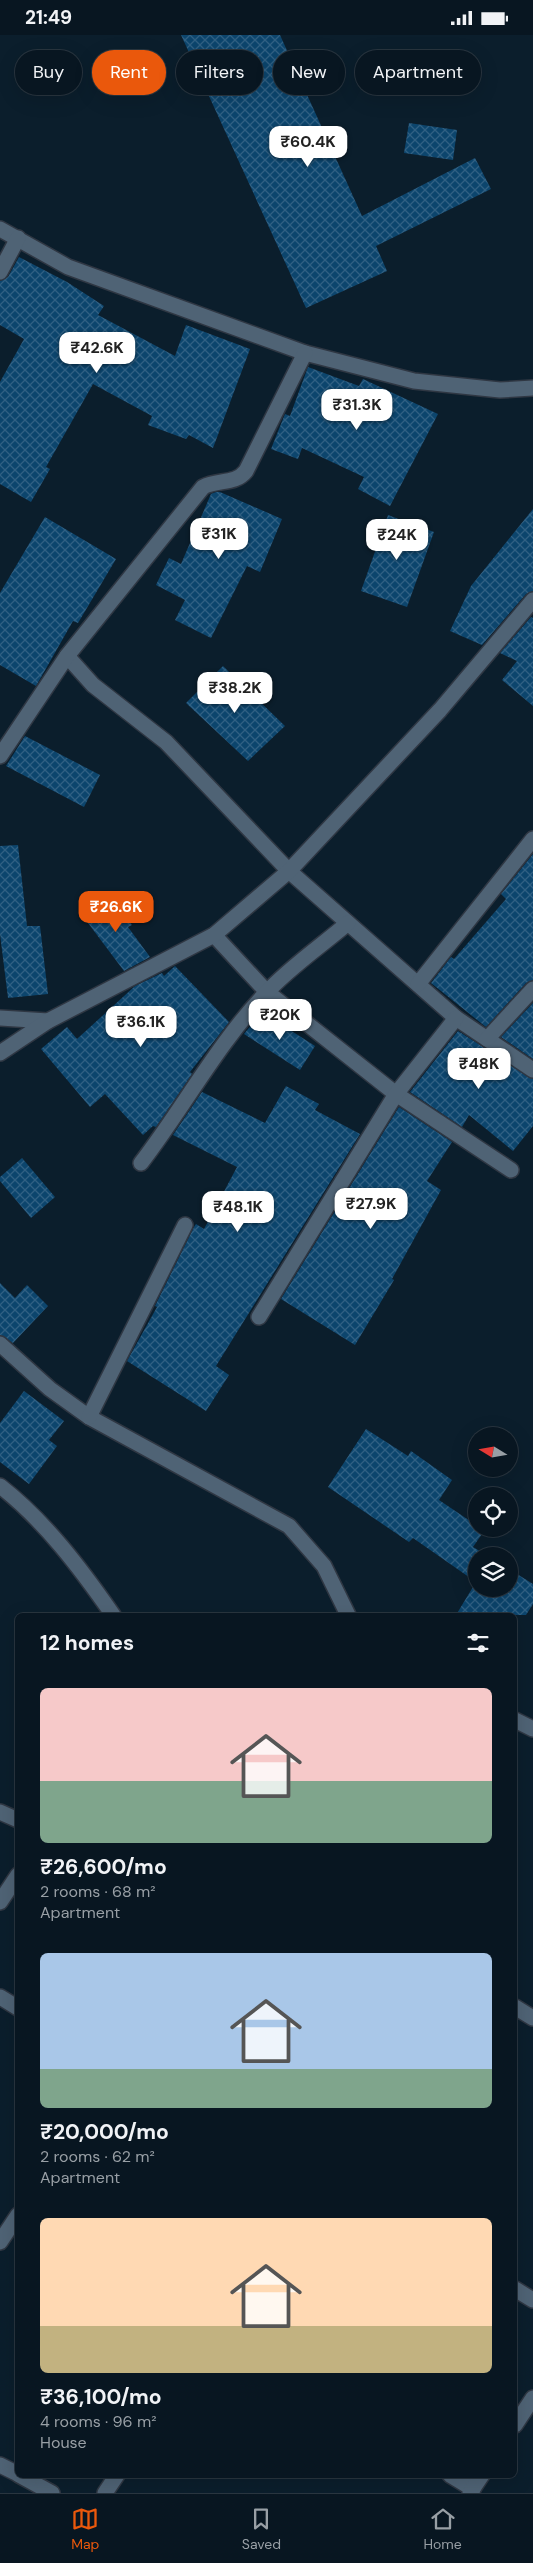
<!DOCTYPE html>
<html lang="en">
<head>
<meta charset="utf-8">
<style>
	:root { --surface:#081621; --page:#16232e; --text:#f1f3f6; --muted:#989fa5; --line:#29353f; --accent:#ea580c }
	body { margin:0; font-family:"DM Sans",sans-serif; background:var(--page); color:var(--text); height:100vh; display:flex; flex-direction:column; font-size:19px; white-space:nowrap }
	* { box-sizing:border-box; margin:0 }
	p { font-size:16px; color:var(--muted) }
	.icon { flex:none; width:28px; height:28px; fill:none; stroke:currentColor; stroke-width:2; stroke-linecap:round; stroke-linejoin:round }
	.map { position:relative; flex:1; overflow:hidden }
	.drawer { position:absolute; left:15px; top:1578px; width:502px; height:865px; display:flex; flex-direction:column; background:var(--surface); border-radius:8px; box-shadow:0 5px 20px #0002,0 0 0 1px var(--line) }
	.drawer>* { flex:none }
	.top-card { position:absolute; left:15px; top:15px; width:504px; height:45px; display:flex; gap:10px }
	.needle { width:32px; rotate:281deg }
	.controls { position:absolute; left:468px; top:1392px; display:grid; gap:10px }
	.controls a { display:grid; place-items:center; width:50px; height:50px; border-radius:50%; background:var(--surface); box-shadow:0 5px 20px #0002,0 0 0 1px var(--line); font-size:25px }
	.price { position:absolute; translate:-50% -42px; padding:0 11px; border-radius:10px; background:#fff; color:#222; font-size:16px; line-height:32px; filter:drop-shadow(0 1px 2px #0008) }
	.price::after { content:''; position:absolute; left:50%; top:30px; width:15px; height:11px; margin-left:-8px; background:inherit; clip-path:polygon(0 0,100% 0,50% 100%) }
	.price.selected { background:var(--accent); color:#fff }
	ul { padding:0; list-style:none }
	li { display:grid; align-content:center; gap:10px; height:265px; padding:0 25px }
	li span { display:grid; place-items:center; height:155px; border-radius:8px; color:#555 }
	li>.icon { margin-inline-start:auto }
	span .icon { width:90px; height:90px; fill:#fffc; stroke-width:1 }
	li b { font-size:21px }
	h2 { display:flex; justify-content:space-between; align-items:center; height:60px; padding:0 25px; font-size:21px }
	.pill { padding:0 18px; border-radius:22px; background:var(--surface); box-shadow:0 5px 20px #0002,0 0 0 1px var(--line); font-size:18px; line-height:45px }
	.pill.selected { background:var(--accent); color:#fff }
	.status { display:flex; justify-content:space-between; align-items:center; height:35px; padding:0 25px; background:var(--surface); direction:ltr }
	.status svg { height:14px; fill:currentColor }
	.dock { display:flex; justify-content:space-around; align-items:center; height:70px; border-top:1px solid var(--line); background:var(--surface); font-size:14px; color:var(--muted) }
	.dock a { display:grid; justify-items:center; gap:2px }
	.dock .selected { color:var(--accent) }
	.map>svg:first-child { display:block }
	.building { fill:url(#building-cross-hatch) }
	.lines { fill:none; stroke-linecap:round; stroke-linejoin:round }
	.street-casing { stroke:#2f3743; stroke-width:18 }
	.street { stroke:#4f6375; stroke-width:15 }
</style>
</head>
<body>
<div class="status"><b>21:49</b><svg viewBox="0 0 49 12"><path d="M0 12V9h3v3zM5 12V6h3v6zM10 12V3h3v9zM15 12V0h3v12zM26 1h20v11H26zM47 4h2v5h-2z"/></svg></div>
<div class="map">
<svg width="533" height="2458" viewBox="0 0 533 2458">
	<defs>
		<pattern id="building-cross-hatch" width="8" height="8" patternUnits="userSpaceOnUse" patternTransform="scale(1.25)"><rect width="8" height="8" fill="#0c456d"/><path d="M0 0l8 8M0 8l8-8" fill="none" stroke="#306083"/></pattern>
	</defs>
	<rect width="100%" height="100%" fill="#0b1e2c"/>
	<g class="building">
		<path d="M181,0H280L362,181L475,123L491,154L376,211L387,236L306,273Z"/>
		<path d="M409,88L457,95L453,125L404,118Z"/>
		<path d="M19,222L67,247L104,271L98,280L175,321L186,290L250,314L213,413L189,400L186,404L148,390L152,381L93,349L46,432L50,434L31,467L0,449V347L24,304L0,290V246L8,242Z"/>
		<path d="M308,332L359,351L363,344L438,379L390,471L358,454L364,442L302,413L298,424L271,414L285,379L290,381Z"/>
		<path d="M216,457H220L282,484L260,537L247,531L211,603L175,585L185,565L156,550L169,523L181,529L211,459Z"/>
		<path d="M533,474V556L526,559L482,610L450,596L471,551Z"/>
		<path d="M388,480L434,497L407,572L361,556Z"/>
		<path d="M45,482L116,524L78,588L73,586L36,651L0,630V558Z"/>
		<path d="M531,582L533,583V671L502,645L517,626L500,618Z"/>
		<path d="M223,631L285,691L248,726L186,668Z"/>
		<path d="M25,701L100,740L84,772L6,731Z"/>
		<path d="M18,810L27,891H40L48,959L8,963L0,899V811Z"/>
		<path d="M533,819V945L526,948L486,992L431,948L451,922L454,924L506,864L501,859Z"/>
		<path d="M109,859L132,890L128,892L150,922L124,936L82,880Z"/>
		<path d="M175,931L229,987L190,1037L192,1039L156,1092L153,1091L143,1100L105,1059L90,1072L41,1014L67,992L77,1004L135,951L162,938L164,941Z"/>
		<path d="M533,968V1024L501,1002Z"/>
		<path d="M262,977L315,1011L300,1035L244,999Z"/>
		<path d="M458,996L533,1044V1091L513,1116L469,1080L462,1092L410,1057Z"/>
		<path d="M286,1051L319,1069L315,1075L360,1099L216,1331L229,1340L206,1376L127,1326L157,1272L155,1271L194,1192L196,1189L204,1194L237,1132L173,1100L202,1057L265,1088Z"/>
		<path d="M399,1072L452,1107L427,1146L441,1155L392,1244L394,1245L355,1310L281,1264Z"/>
		<path d="M22,1123L55,1162L31,1183L0,1146V1142Z"/>
		<path d="M0,1248L15,1263L27,1250L48,1271L13,1308L0,1300Z"/>
		<path d="M24,1356L64,1386L49,1405L57,1411L29,1449L0,1427V1388Z"/>
		<path d="M366,1394L408,1421L411,1416L452,1445L439,1465L476,1490V1494L484,1496L473,1512L488,1521H476V1554H509V1534L533,1549V1569L526,1580H456L476,1547L413,1503L409,1507L328,1452Z"/>
	</g>
	<g class="lines">
		<g class="street-casing">
			<g id="street">
				<path d="M0,194L68,232L305,318L414,346L500,355L533,353"/>
				<path d="M0,237L18,203"/>
				<path d="M67,621L93,650L166,707L289,836L456,983L533,1035"/>
				<path d="M0,721L67,621L203,452C218,444 235,450 246,436L305,318"/>
				<path d="M214,900L267,957L396,1059L511,1135"/>
				<path d="M418,949L533,804"/>
				<path d="M0,983L48,986"/>
				<path d="M487,1004L533,954"/>
				<path d="M0,1018L48,986L214,900L289,836L440,675L533,565"/>
				<path d="M141,1128C184,1072 218,1008 266,958C290,932 321,911 348,888"/>
				<path d="M259,1282L396,1059L456,983"/>
				<path d="M0,1309L50,1354L89,1382L289,1491L324,1531L348,1580"/>
				<path d="M89,1382L185,1190"/>
				<path d="M0,1451C45,1486 81,1534 113,1580"/>
				<path d="M515,1685L533,1694"/>
				<path d="M0,1777L18,1785"/>
				<path d="M0,1867L18,1840"/>
				<path d="M0,1962L18,1973"/>
				<path d="M515,1972L533,1983"/>
				<path d="M0,2207L18,2180"/>
				<path d="M515,2254L533,2265"/>
				<path d="M515,2390L533,2363"/>
				<path d="M0,2430L18,2439"/>
				<path d="M19,2440L52,2458"/>
				<path d="M450,2440L473,2454"/>
				<path d="M105,2458L117,2440"/>
				<path d="M470,2458L482,2440"/>
			</g>
		</g>
		<use href="#street" class="street"/>
	</g>
</svg>
<div class="controls">
<a><svg class="needle" viewBox="-14 -14 28 28"><path d="M0-13l5 13h-10z" fill="#e53935"/><path d="M0 13l5-13h-10z" fill="#989fa5"/></svg></a>
<a><svg class="icon" aria-label="locate" viewBox="0 0 24 24"><circle cx="12" cy="12" r="6"/><path d="M12 2v4M12 18v4M2 12h4M18 12h4"/></svg></a>
<a><svg class="icon" aria-label="layers" viewBox="0 0 24 24"><path d="M12 4l9 5-9 5-9-5zM3 14l9 5 9-5"/></svg></a>
</div>
<b class="price" style="left:308px;top:133px">₹60.4K</b>
<b class="price" style="left:97px;top:339px">₹42.6K</b>
<b class="price" style="left:357px;top:396px">₹31.3K</b>
<b class="price" style="left:219px;top:525px">₹31K</b>
<b class="price" style="left:397px;top:526px">₹24K</b>
<b class="price" style="left:235px;top:679px">₹38.2K</b>
<b class="price selected" style="left:116px;top:898px">₹26.6K</b>
<b class="price" style="left:280px;top:1006px">₹20K</b>
<b class="price" style="left:141px;top:1013px">₹36.1K</b>
<b class="price" style="left:479px;top:1055px">₹48K</b>
<b class="price" style="left:371px;top:1195px">₹27.9K</b>
<b class="price" style="left:238px;top:1198px">₹48.1K</b>
<div class="top-card">
<a class="pill">Buy</a>
<a class="pill selected">Rent</a>
<a class="pill">Filters</a>
<a class="pill">New</a>
<a class="pill">Apartment</a>
</div>
<section class="drawer">
<h2>12 homes<svg class="icon" aria-label="filters" viewBox="0 0 24 24"><path d="M4 7h16M4 17h16"/><circle cx="9" cy="7" r="2"/><circle cx="15" cy="17" r="2"/></svg></h2>
<ul>
<li><span style="background:linear-gradient(#f6c9c9 60%,#7fa58c 0)"><svg class="icon" aria-label="home" viewBox="0 0 24 24"><path d="M3 11l9-7 9 7M6 9v11h12V9"/></svg></span><div><b>₹26,600/mo</b><p>2 rooms · 68 m²</p><p>Apartment</p></div></li>
<li><span style="background:linear-gradient(#a9c7e8 75%,#7fa58c 0)"><svg class="icon" aria-label="home" viewBox="0 0 24 24"><path d="M3 11l9-7 9 7M6 9v11h12V9"/></svg></span><div><b>₹20,000/mo</b><p>2 rooms · 62 m²</p><p>Apartment</p></div></li>
<li><span style="background:linear-gradient(#ffd9b3 70%,#c2b280 0)"><svg class="icon" aria-label="home" viewBox="0 0 24 24"><path d="M3 11l9-7 9 7M6 9v11h12V9"/></svg></span><div><b>₹36,100/mo</b><p>4 rooms · 96 m²</p><p>House</p></div></li>
</ul>
</section>
</div>
<nav class="dock">
<a class="selected"><svg class="icon" aria-label="map" viewBox="0 0 24 24"><path d="M3 6l6-2 6 2 6-2v14l-6 2-6-2-6 2zM9 4v14M15 6v14"/></svg>Map</a>
<a><svg class="icon" aria-label="saved" viewBox="0 0 24 24"><path d="M7 4h10v16l-5-4-5 4z"/></svg>Saved</a>
<a><svg class="icon" aria-label="home" viewBox="0 0 24 24"><path d="M3 11l9-7 9 7M6 9v11h12V9"/></svg>Home</a>
</nav>
</body>
</html>
